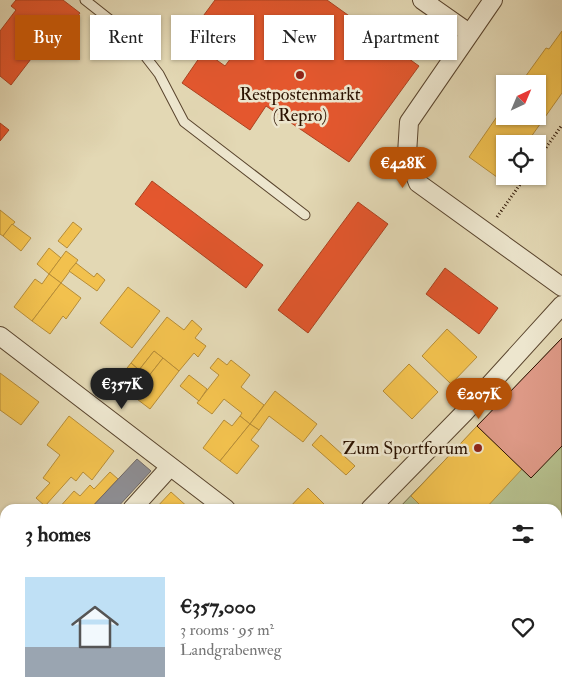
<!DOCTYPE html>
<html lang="en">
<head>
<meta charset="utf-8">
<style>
	:root { --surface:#fff; --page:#f6f6f6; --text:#222; --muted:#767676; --line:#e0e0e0; --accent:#b45309 }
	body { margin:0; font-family:"IM FELL Double Pica",serif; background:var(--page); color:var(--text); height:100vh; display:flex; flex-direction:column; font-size:19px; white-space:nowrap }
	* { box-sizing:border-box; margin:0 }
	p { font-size:16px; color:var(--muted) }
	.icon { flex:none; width:28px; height:28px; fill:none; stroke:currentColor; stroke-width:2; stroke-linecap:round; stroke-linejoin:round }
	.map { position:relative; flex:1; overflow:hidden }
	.panel { position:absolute; left:0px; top:504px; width:562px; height:196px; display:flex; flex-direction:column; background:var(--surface); border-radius:15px 15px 0 0; box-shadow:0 1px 4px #0004 }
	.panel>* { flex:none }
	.guide { position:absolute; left:15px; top:15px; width:532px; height:45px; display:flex; gap:10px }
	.needle { width:32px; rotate:44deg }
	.tools { position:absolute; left:496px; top:75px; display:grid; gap:10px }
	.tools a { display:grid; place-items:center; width:50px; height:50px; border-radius:0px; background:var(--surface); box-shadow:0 1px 4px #0004; font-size:25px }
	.price { position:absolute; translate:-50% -42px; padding:0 11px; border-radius:18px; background:var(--accent); color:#fff; font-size:16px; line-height:32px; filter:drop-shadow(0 1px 2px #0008) }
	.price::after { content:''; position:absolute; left:50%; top:30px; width:15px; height:11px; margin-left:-8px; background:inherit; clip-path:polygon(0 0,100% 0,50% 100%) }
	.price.current { background:#222; color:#fff }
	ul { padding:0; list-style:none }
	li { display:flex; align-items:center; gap:15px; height:125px; padding:0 25px }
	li+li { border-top:1px solid var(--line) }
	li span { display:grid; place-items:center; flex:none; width:140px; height:100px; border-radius:0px; color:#555 }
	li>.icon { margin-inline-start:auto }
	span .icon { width:60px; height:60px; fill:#fffc; stroke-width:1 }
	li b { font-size:21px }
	h2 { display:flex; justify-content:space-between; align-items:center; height:60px; padding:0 25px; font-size:21px }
	.tag { padding:0 18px; border-radius:0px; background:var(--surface); box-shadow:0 1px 4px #0004; font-size:18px; line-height:45px }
	.tag.current { background:var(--accent); color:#fff }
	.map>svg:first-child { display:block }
	.park { fill:#b5be8c; stroke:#706846 }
	.homes { fill:#f2c14e; stroke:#b68c37 }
	.shops { fill:#e4572e; stroke:#ac4220 }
	.industry { fill:#8d8d92; stroke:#706866 }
	.building { fill:#dd9986; stroke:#2b1200 }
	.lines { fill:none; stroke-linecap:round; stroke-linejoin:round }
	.lane-casing { stroke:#59442d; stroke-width:11 }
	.street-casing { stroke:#59442d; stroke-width:20 }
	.path { stroke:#2b1200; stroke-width:3; stroke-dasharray:1 2.5; stroke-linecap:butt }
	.lane { stroke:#ede6ce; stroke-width:9 }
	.street { stroke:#ede6ce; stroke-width:18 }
	.poi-dot { fill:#8f2418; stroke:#ede6ce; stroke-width:2 }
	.labels { text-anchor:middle; stroke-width:5; stroke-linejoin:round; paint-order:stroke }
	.poi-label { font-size:18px; fill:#2b1200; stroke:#ede6ce }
</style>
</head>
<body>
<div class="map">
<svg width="562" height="699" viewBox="0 0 562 699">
	<rect width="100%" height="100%" fill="#e3d8b4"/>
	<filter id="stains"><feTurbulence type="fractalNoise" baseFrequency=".004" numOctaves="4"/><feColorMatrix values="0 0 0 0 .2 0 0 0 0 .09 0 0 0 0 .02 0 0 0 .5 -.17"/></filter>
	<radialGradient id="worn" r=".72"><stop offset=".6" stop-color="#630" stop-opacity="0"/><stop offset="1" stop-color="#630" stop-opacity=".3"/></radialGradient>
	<path class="park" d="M562,338V699H399L394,695H558V509H398Z"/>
	<g class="homes">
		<path d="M562,31V93L526,144H505V174L501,180L469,157L505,105V116H538V84H520L546,48L549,49Z"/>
		<path d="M0,210L15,222L3,236L0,234Z"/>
		<path d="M73,222L82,229L67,248L58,241Z"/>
		<path d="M12,224L31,238L21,251L3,236Z"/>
		<path d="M49,248L61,258L49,274L37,264Z"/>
		<path d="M66,251L78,260L61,283L49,274Z"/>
		<path d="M76,263L94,277L97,273L105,280L97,291L69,271Z"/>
		<path d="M49,274L61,283L32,321L14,307L35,279L42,284Z"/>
		<path d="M61,283L81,298L66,319L63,316L50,334L32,321Z"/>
		<path d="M128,287L160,311L132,348L100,323Z"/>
		<path d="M167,317L184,330L192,320L202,329L195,338L206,346L198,357L194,353L179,371L154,351L139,370L131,363Z"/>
		<path d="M447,329L477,357L451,384L422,356Z"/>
		<path d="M154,351L163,358L133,396L116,382L131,363L139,370Z"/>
		<path d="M163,358L179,371L150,409L133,396Z"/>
		<path d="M218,358L227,365L231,360L250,375L241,387L264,405L250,424L240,416L242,413L224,399L212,414L197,403L219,375L210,368Z"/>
		<path d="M409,364L438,392L412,419L383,391Z"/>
		<path d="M0,373L39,402L21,425L0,410Z"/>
		<path d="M189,375L207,389L199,401L180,386Z"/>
		<path d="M275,391L317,424L303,442L269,416L259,430L250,424Z"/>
		<path d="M69,416L114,451L92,480L83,472L76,481L71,477L45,506L36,498L50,483L43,478L60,455L47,445Z"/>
		<path d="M240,416L250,424L220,461L203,448L224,420L232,426Z"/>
		<path d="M250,424L259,430L251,440L259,446L237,474L220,461Z"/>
		<path d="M477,426L522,469L485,509H424L411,496Z"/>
		<path d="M321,435L355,466L346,475L312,445Z"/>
		<path d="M110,472L118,479L90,509H58L74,491L80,496L90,485L94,489Z"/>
		<path d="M308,488L329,509H288Z"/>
		<path d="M171,492L190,509H155Z"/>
		<path d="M56,695H81L77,699H61Z"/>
		<path d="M97,695H130L134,699H94Z"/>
		<path d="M226,695H282L287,699H223Z"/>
	</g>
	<g class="shops">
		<path d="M16,0H63L80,13L53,49L44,42L11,85L0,76V31L16,10L11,6Z"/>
		<path d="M215,0H327L419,66L349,162L266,106L250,130L182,83L204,51L225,66L237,50L198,23Z"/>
		<path d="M0,123L9,130L0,141Z"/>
		<path d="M152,181L263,265L246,288L135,204Z"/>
		<path d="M358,202L388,224L308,333L278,310Z"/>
		<path d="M445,268L498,308L479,334L426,294Z"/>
	</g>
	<path class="industry" d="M137,459L151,471L116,509H90Z"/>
	<path class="building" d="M562,338V446L531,478L477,426Z"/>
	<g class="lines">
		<g class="lane-casing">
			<path id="lane" d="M85,0L128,34L159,74L184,122L305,215"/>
		</g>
		<g class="street-casing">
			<g id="street">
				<path d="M422,0L469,33"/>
				<path d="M493,0L409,122L407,154L418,183L562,287"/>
				<path d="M0,336L226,509"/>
				<path d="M132,509L170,467"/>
				<path d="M370,509L464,413L562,305"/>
				<path d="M371,695L376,699"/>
				<path d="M23,699L27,695"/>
				<path d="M188,699L192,695"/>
			</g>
		</g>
		<g class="path">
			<path d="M538,159L562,125"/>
			<path d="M497,217L526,176"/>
		</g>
		<use href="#lane" class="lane"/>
		<use href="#street" class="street"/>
	</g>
	<g class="poi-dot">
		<circle cx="300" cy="75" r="5"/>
		<circle cx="478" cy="448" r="5"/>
	</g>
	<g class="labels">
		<g class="poi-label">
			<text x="300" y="100">Restpostenmarkt<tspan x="300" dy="21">(Repro)</tspan></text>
			<text x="468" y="454" text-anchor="end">Zum Sportforum</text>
		</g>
	</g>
	<rect width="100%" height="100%" filter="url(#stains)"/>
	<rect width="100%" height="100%" fill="url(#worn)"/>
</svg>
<div class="tools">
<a><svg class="needle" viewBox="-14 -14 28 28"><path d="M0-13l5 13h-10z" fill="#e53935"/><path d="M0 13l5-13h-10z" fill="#767676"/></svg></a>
<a><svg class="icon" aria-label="locate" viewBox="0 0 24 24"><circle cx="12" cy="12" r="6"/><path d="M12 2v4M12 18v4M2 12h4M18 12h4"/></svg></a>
</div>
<b class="price" style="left:403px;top:189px">€428K</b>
<b class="price current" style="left:122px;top:410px">€357K</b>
<b class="price" style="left:479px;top:420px">€207K</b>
<div class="guide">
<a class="tag current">Buy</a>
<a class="tag">Rent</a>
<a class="tag">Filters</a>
<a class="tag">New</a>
<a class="tag">Apartment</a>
</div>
<section class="panel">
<h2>3 homes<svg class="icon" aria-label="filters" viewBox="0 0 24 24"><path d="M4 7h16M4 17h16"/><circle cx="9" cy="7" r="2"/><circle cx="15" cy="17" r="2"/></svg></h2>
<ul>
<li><span style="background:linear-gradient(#bfe0f5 70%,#9aa5b1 0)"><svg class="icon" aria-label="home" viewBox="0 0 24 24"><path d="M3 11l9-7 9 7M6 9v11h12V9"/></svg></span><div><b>€357,000</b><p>3 rooms · 95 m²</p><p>Landgrabenweg</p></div><svg class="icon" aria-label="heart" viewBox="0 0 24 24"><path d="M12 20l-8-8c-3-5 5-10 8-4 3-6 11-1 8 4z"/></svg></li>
</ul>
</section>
</div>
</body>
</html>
